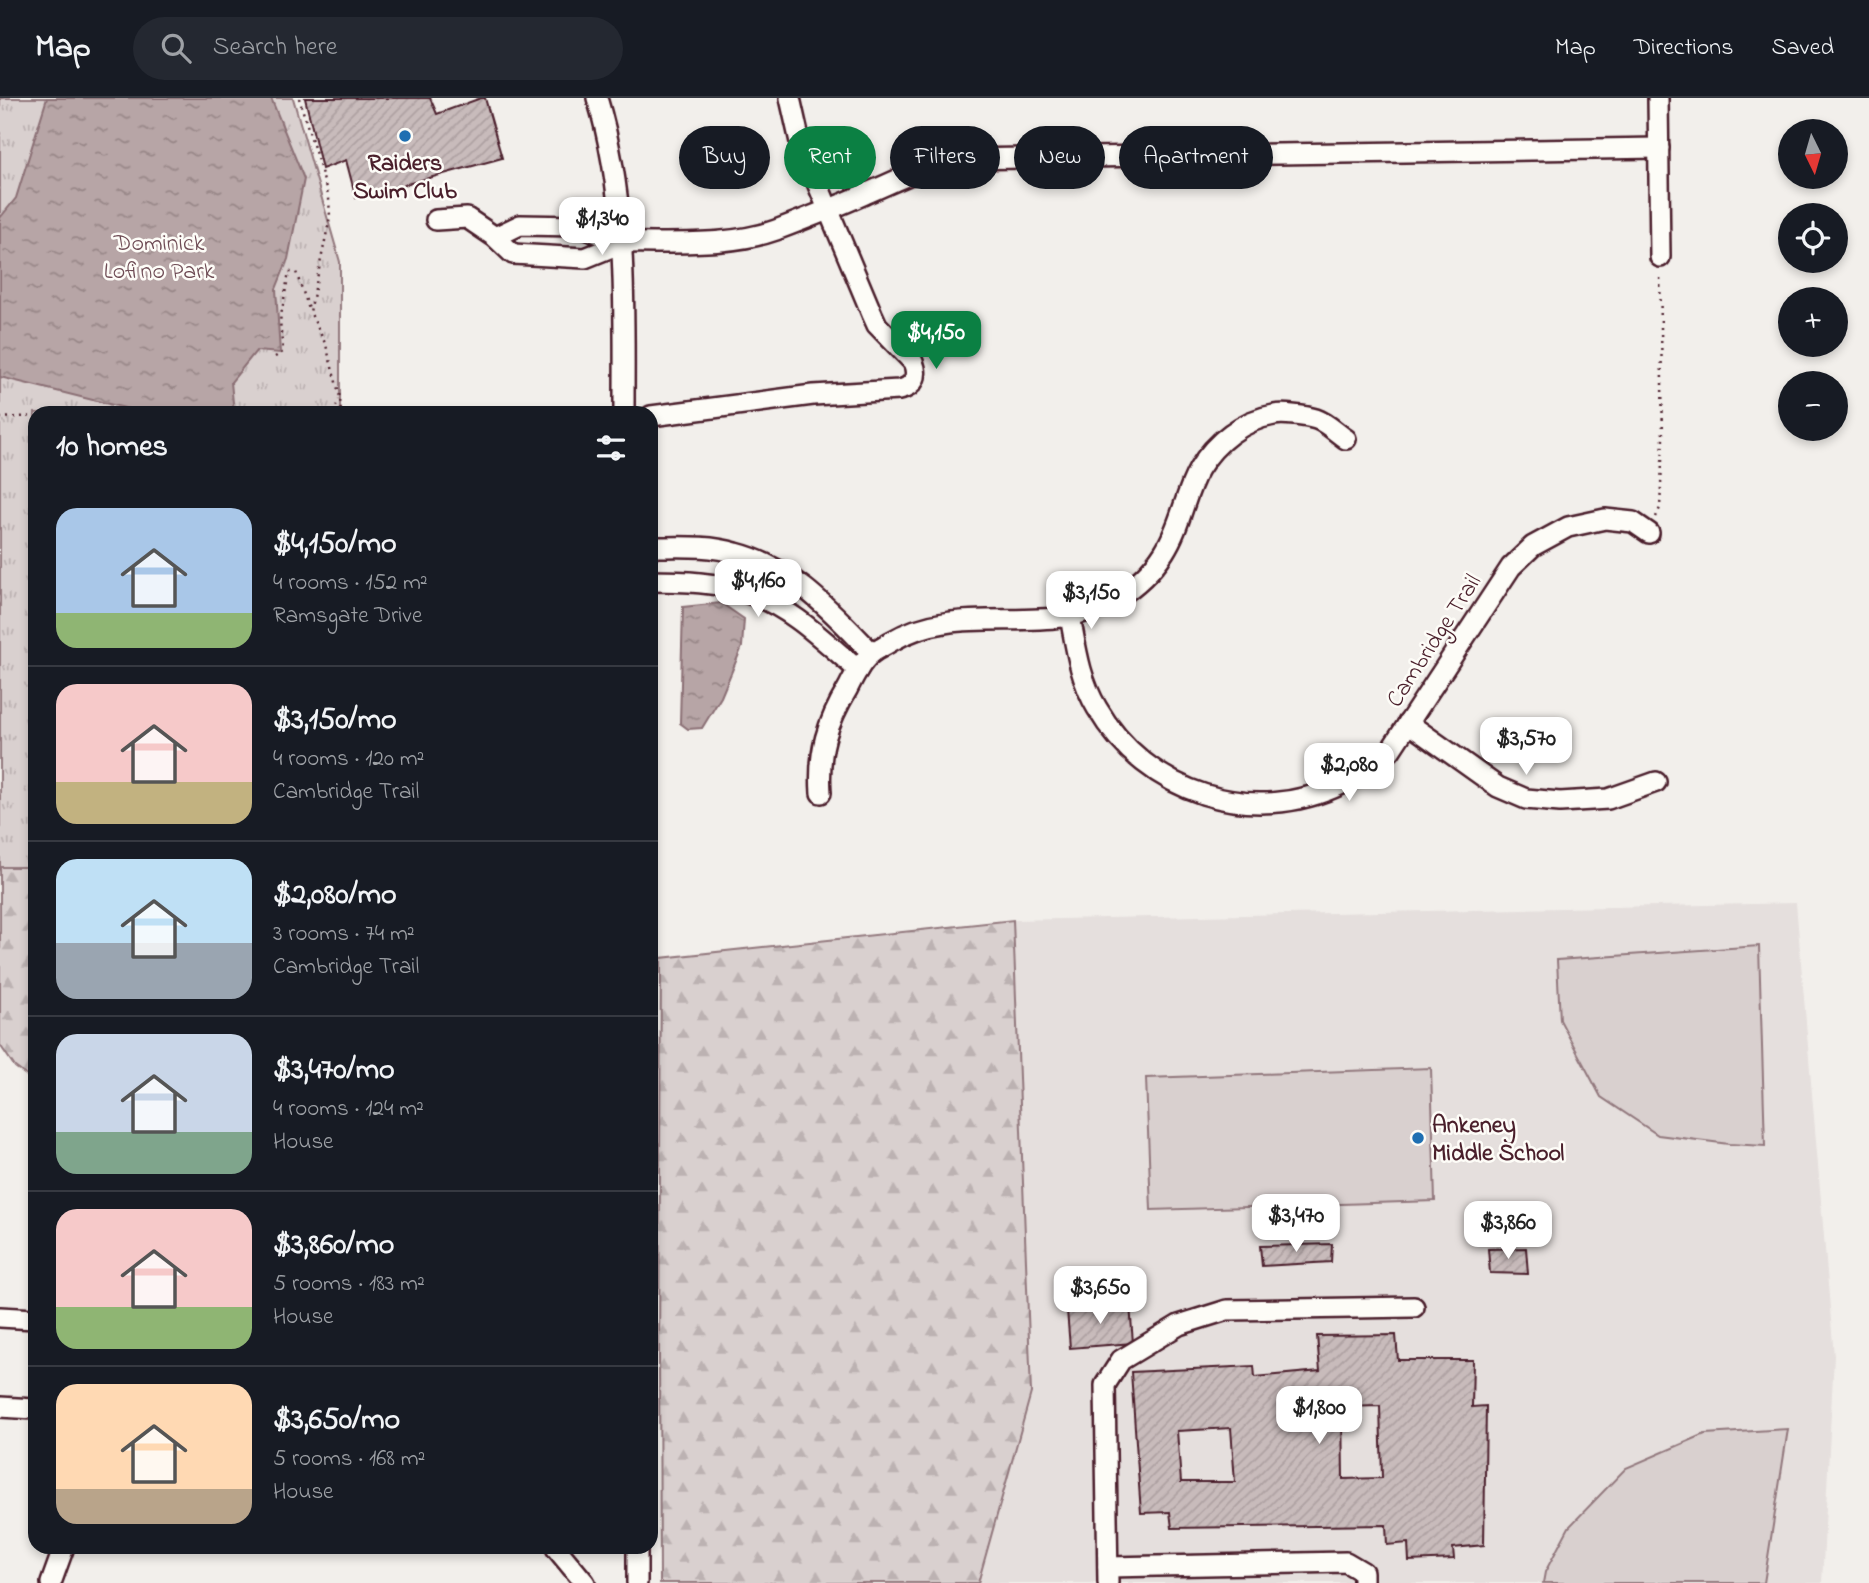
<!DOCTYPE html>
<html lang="en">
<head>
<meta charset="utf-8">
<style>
	:root { --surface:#171b24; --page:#242831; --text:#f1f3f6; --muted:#9ea1a6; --line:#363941; --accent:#0b8043 }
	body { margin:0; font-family:"Indie Flower",sans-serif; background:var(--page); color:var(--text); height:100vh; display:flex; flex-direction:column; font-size:26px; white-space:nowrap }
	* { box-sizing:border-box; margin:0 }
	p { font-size:23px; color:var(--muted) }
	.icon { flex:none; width:38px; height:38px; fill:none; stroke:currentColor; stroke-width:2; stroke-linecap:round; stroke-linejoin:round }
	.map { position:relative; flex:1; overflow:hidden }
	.drawer { position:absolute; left:28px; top:308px; width:630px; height:1148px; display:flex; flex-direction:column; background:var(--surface); border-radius:21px; box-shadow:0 4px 10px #0003 }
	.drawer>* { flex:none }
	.hud { position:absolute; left:679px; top:28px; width:665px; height:63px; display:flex; gap:14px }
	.needle { width:46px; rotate:175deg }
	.tools { position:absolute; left:1778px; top:21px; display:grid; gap:14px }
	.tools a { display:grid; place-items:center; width:70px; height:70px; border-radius:50%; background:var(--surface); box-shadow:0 4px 10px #0003; font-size:35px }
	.price { position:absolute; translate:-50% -60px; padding:0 16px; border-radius:14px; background:#fff; color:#222; font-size:23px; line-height:46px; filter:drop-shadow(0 2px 4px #0008) }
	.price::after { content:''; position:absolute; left:50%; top:42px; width:21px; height:16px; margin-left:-10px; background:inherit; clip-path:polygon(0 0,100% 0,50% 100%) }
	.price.current { background:var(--accent); color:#fff }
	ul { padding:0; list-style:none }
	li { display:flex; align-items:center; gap:21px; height:175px; padding:0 28px }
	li+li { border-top:2px solid var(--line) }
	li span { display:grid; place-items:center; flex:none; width:196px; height:140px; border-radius:21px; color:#555 }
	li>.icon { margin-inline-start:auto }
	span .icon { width:84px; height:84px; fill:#fffc; stroke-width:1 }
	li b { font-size:30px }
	h2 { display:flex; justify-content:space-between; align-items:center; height:84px; padding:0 28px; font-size:30px }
	.pill { padding:0 24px; border-radius:32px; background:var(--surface); box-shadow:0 4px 10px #0003; font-size:24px; line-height:63px }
	.pill.current { background:var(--accent); color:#fff }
	header { display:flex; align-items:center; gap:42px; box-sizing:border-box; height:98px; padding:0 35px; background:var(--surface); border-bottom:2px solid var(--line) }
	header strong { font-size:33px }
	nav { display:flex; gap:38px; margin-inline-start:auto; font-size:24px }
	.search { width:490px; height:63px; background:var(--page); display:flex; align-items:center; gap:18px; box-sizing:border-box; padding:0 24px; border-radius:38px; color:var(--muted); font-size:26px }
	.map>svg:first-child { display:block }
	.built { fill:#e5dfdd }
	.green { fill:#d9d0cf; stroke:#92787d; stroke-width:2 }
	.forest { fill:url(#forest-firs); stroke:#92787d; stroke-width:2 }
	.park { fill:url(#park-tufts); stroke:#92787d; stroke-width:2 }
	.water { fill:url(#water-ripples); stroke:#8b6f75; stroke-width:2 }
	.building { fill:url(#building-hatch); stroke:#4a1f2b; stroke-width:2; fill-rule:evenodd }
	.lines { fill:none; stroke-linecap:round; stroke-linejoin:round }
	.minor-casing { stroke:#4a1f2b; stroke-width:24 }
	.path { stroke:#4a1f2b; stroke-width:2.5; stroke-dasharray:2 5; stroke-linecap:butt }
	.minor { stroke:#fdfcf7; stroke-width:19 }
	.poi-dot { fill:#1f6fb2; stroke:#fdfcf7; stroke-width:2.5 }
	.labels { text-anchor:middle; stroke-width:5; stroke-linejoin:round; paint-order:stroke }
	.poi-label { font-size:24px; font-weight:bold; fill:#4a1f2b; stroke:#fdfcf7 }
	.park-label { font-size:24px; fill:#6e4b54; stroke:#fdfcf7 }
	.street-label { font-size:24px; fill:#4a1f2b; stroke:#fdfcf7 }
</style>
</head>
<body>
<header>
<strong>Map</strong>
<div class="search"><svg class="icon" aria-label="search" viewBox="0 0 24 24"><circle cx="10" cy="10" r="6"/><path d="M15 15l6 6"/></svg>Search here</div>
<nav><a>Map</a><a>Directions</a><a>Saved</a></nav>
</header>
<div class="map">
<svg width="1869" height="1485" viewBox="0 0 1869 1485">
	<defs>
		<pattern id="forest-firs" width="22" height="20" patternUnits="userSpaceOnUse" patternTransform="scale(1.75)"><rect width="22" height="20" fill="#d9d0cf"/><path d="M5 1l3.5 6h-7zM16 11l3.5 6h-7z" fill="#bcb2b2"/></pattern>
		<pattern id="park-tufts" width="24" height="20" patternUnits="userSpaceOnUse" patternTransform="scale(1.75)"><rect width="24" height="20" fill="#d9d0cf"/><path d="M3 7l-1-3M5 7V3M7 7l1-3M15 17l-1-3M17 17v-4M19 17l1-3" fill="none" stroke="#bcb2b2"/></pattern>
		<pattern id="water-ripples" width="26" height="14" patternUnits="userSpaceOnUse" patternTransform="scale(1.75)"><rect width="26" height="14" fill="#b7a5a6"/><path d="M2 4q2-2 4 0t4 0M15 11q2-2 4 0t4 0" fill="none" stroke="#978687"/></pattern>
		<pattern id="building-hatch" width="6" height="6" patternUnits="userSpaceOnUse" patternTransform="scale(1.75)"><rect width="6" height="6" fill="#c8bbbb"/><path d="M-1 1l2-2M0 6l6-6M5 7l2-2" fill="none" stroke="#ada0a1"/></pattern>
	</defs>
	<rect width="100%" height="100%" fill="#f2efeb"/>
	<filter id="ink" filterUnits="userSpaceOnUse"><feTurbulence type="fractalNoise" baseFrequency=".0143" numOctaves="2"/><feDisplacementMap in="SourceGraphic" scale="14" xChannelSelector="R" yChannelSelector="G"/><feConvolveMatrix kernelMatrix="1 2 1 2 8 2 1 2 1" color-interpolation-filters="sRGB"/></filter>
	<g filter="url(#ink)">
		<path class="built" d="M1796,805L1834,1258L1822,1485H978L1031,1295L1013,822Z"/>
		<g class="green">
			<path d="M1759,848L1765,1048L1729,1046L1658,1037L1601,999L1560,922L1557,862Z"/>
			<path d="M1431,970L1435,1103L1151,1112L1146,980Z"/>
			<path d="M1788,1331L1764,1485H1543L1545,1474L1569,1429L1626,1370L1705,1336Z"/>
		</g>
		<g class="forest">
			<path d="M35,406V984L15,969L0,947V445Z"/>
			<path d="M1013,822L1031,1295L978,1485H660L659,1259L661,860Z"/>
		</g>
		<path class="park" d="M0,0H293L340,164V315H35V769H0Z"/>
		<g class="water">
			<path d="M47,0H271L304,81L288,161L276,191L280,255L256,253L231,284L234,315H145L0,279V120L16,100Z"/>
			<path d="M721,505L744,521L742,549L721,599L702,630L688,631L680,625L683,509Z"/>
		</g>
		<g class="building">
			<path d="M305,0H430L437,16L481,0H485L502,60L356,100L346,62L322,71Z"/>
			<path d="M1332,1146L1331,1164L1262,1168L1260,1148Z"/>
			<path d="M1526,1150L1528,1176L1490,1175L1488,1151Z"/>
			<path d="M1130,1207L1133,1245L1070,1250L1067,1212Z"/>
			<path d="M1396,1237L1398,1262H1473L1472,1309L1486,1308L1484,1447L1453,1450L1454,1461L1409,1463L1408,1445L1387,1447L1386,1427L1172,1430L1170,1414L1141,1415L1131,1274L1254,1268L1255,1279L1320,1273L1317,1238ZM1380,1308L1382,1380L1343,1381L1342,1309ZM1231,1330L1235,1384H1181L1177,1333Z"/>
		</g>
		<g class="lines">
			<g class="minor-casing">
				<g id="minor">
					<path d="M597,0C628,102 624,209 624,315"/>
					<path d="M1658,0L1660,159"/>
					<path d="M436,122L467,120L495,139L513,156L585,160L622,145L579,128L520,127L495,139"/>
					<path d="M622,145C671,144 729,149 776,132C805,121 836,109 865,96C896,83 926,67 960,61L1659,50"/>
					<path d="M651,318L813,297L899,292C914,289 919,278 913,264L877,227L872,216L800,44L790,0"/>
					<path d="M651,449C679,449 709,447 736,455C794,470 832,514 872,555"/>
					<path d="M651,483C682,483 718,484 748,495C791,509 824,543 858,572"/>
					<path d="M1070,518C1076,550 1080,582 1097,610C1146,695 1252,730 1342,686C1359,678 1375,665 1390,653L1511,469L1533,448L1568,429L1605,421L1633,424L1649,435"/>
					<path d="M1408,625L1498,689L1526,701L1560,704L1608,701L1656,684"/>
					<path d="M821,695C818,653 827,625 848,590C854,578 861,564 872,555C877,551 884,548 890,544C963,500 1046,543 1115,501C1134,489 1152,473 1164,454C1181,428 1184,397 1199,371C1215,344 1243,322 1274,317C1283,315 1306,318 1316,321C1326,324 1337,335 1346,341"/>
					<path d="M0,1219L35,1221"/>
					<path d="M0,1309L35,1311"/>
					<path d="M637,1449V1485"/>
					<path d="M556,1450L585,1485"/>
					<path d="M1108,1469L1346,1464L1363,1474V1485"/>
					<path d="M51,1485L64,1449"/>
					<path d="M1108,1485L1105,1287L1121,1262L1179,1227L1227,1212L1414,1209"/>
				</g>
			</g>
			<g class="path">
				<path d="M299,0L329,100L330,119L310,214L326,247L340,299L341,315"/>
				<path d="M275,259L283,254L280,223L289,174H296L309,211"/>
				<path d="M333,315L339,302"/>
				<path d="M0,320L35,318"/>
				<path d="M1656,419L1660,410L1663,340L1660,175"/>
			</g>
			<use href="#minor" class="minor"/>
		</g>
	</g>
	<g class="poi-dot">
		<circle cx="405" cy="38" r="7"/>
		<circle cx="1418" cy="1040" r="7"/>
	</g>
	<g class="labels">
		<g class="poi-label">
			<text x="405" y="72">Raiders<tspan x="405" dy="28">Swim Club</tspan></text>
			<text x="1432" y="1034" text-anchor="start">Ankeney<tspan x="1432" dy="28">Middle School</tspan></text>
		</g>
		<g class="park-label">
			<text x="159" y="152">Dominick<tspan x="159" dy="28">Lofino Park</tspan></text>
		</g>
		<g class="street-label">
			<text transform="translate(1433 542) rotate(-57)" y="8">Cambridge Trail</text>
		</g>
	</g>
</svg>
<div class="tools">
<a><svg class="needle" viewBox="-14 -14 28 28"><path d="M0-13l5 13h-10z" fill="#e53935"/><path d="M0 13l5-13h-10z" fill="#9ea1a6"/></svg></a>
<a><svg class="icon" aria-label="locate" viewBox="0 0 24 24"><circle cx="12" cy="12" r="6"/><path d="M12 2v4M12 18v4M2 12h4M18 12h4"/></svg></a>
<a>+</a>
<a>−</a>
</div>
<b class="price" style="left:602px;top:159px">$1,340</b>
<b class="price current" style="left:936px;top:273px">$4,150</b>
<b class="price" style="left:758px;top:521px">$4,160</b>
<b class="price" style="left:1091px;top:533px">$3,150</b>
<b class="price" style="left:1526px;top:679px">$3,570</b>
<b class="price" style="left:1349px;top:705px">$2,080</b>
<b class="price" style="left:1296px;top:1156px">$3,470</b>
<b class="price" style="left:1508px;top:1163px">$3,860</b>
<b class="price" style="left:1100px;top:1228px">$3,650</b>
<b class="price" style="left:1319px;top:1348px">$1,800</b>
<div class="hud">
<a class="pill">Buy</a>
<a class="pill current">Rent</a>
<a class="pill">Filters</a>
<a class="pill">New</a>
<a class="pill">Apartment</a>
</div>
<section class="drawer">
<h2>10 homes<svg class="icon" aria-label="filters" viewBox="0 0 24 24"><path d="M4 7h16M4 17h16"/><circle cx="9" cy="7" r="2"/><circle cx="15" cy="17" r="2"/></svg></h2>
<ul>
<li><span style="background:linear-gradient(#a9c7e8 75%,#8fb573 0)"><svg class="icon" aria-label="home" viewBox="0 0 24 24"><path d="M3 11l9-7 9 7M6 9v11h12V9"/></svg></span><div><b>$4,150/mo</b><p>4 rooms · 152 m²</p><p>Ramsgate Drive</p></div></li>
<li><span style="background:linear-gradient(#f6c9c9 70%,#c2b280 0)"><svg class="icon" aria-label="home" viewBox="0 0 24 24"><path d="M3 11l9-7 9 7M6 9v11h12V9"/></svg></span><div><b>$3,150/mo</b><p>4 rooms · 120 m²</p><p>Cambridge Trail</p></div></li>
<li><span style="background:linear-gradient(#bfe0f5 60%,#9aa5b1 0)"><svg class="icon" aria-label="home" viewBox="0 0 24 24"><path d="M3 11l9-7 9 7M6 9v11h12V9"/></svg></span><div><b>$2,080/mo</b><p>3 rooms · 74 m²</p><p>Cambridge Trail</p></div></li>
<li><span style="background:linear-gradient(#c9d6e8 70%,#7fa58c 0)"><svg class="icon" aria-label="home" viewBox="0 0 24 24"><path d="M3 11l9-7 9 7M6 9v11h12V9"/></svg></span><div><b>$3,470/mo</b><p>4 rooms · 124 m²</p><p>House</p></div></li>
<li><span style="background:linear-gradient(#f6c9c9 70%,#8fb573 0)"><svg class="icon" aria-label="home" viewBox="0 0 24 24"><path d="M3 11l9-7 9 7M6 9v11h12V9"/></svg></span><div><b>$3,860/mo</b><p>5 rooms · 183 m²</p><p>House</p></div></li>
<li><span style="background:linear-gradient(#ffd9b3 75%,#b9a48a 0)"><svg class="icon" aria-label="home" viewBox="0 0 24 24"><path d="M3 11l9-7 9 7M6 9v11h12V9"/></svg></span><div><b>$3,650/mo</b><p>5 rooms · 168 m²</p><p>House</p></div></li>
</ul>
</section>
</div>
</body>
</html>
